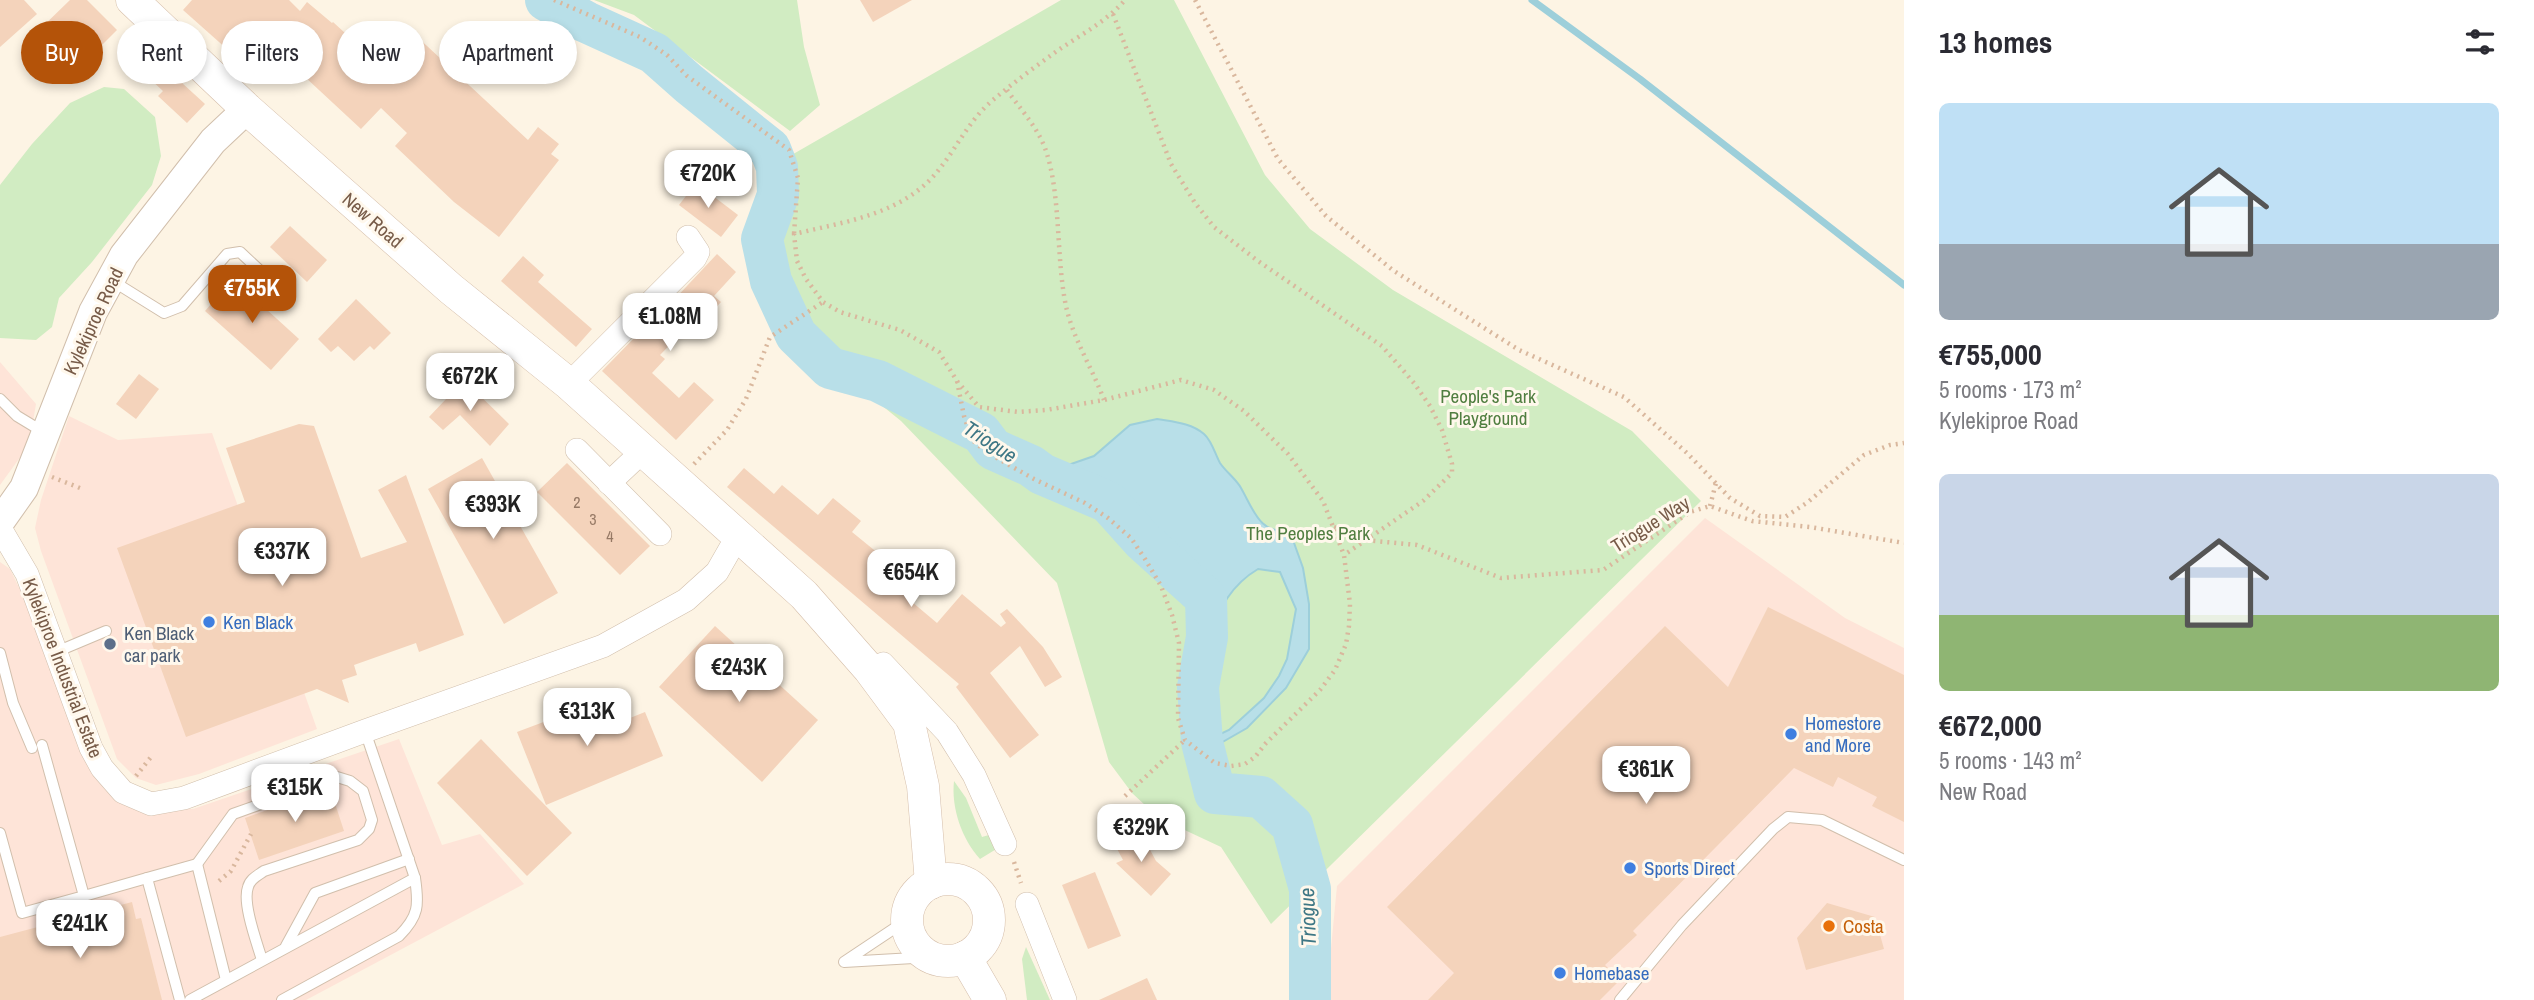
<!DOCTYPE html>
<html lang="en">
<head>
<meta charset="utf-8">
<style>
	:root { --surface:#fff; --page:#f7f7f7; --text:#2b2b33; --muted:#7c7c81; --accent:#b45309 }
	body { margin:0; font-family:"Archivo Narrow",sans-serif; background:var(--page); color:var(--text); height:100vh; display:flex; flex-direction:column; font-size:26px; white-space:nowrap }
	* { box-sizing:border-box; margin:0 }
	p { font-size:23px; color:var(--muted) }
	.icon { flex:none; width:38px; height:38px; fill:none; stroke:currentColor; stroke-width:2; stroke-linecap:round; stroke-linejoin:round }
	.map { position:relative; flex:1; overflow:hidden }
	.panel { display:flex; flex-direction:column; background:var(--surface); width:630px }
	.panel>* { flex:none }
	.guide { position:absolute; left:21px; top:21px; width:665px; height:63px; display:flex; gap:14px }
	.price { position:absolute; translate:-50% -60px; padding:0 16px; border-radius:14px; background:#fff; color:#222; font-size:23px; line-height:46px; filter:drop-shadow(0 2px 4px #0008) }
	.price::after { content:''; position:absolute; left:50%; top:42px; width:21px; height:16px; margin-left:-10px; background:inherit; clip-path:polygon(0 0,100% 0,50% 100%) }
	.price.active { background:var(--accent); color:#fff }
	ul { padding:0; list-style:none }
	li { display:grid; align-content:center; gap:14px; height:371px; padding:0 35px }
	li span { display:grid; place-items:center; height:217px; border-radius:10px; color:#555 }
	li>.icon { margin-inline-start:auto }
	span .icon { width:126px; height:126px; fill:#fffc; stroke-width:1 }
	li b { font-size:30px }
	h2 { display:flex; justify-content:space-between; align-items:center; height:84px; padding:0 35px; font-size:30px }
	.pill { padding:0 24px; border-radius:32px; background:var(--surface); box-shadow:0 4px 10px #0003; font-size:24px; line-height:63px }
	.pill.active { background:var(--accent); color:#fff }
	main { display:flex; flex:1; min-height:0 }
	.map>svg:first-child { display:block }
	.commercial { fill:#fee4d8 }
	.green { fill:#d1ecc2 }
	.water { fill:#b8dfe8; stroke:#9dcfda; stroke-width:2; fill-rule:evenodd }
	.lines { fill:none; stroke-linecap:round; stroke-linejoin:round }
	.stream { stroke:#9dcfda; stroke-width:7 }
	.river { stroke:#b8dfe8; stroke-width:42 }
	.building { fill:#f4d3bb }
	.service-casing { stroke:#d1bfac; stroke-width:12 }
	.minor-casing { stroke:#d1bfac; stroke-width:24 }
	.tertiary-casing { stroke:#d1bfac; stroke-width:30 }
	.secondary-casing { stroke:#d5beaa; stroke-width:33 }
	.path { stroke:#d9b79d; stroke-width:4.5; stroke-dasharray:2 5; stroke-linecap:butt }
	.service { stroke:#fff; stroke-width:10 }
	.minor { stroke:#fff; stroke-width:23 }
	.tertiary { stroke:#fff; stroke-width:28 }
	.secondary { stroke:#fff; stroke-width:32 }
	.shop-dot { fill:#3f7fe0; stroke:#fff8ec; stroke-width:2.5 }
	.service-dot { fill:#5c6f8a; stroke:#fff8ec; stroke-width:2.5 }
	.food-dot { fill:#e8710a; stroke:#fff8ec; stroke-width:2.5 }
	.labels { text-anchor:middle; stroke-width:6; stroke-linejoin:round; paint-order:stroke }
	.number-label { font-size:16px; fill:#967965 }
	.street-label { font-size:19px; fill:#775b48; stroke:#fff8ec }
	.park-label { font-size:19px; fill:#507e40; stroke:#fff8ec }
	.shop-label { font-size:19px; fill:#366cbe; stroke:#fff8ec; text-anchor:start }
	.service-label { font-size:19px; fill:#4e5e75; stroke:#fff8ec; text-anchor:start }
	.food-label { font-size:19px; fill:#c56008; stroke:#fff8ec; text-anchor:start }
	.water-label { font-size:21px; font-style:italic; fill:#3e7785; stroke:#fff8ec }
</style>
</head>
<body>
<main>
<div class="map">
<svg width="1904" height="1000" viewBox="0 0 1904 1000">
	<rect width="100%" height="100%" fill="#fdf4e4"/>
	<g class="commercial">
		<path d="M0,362L36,404L29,445L0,485Z"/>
		<path d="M69,416L118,440L212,433L317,729L199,774L156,785L136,778L117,759L41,551L35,528L41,500Z"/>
		<path d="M1705,518L1845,618L1904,648V1000H1326L1337,886Z"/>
		<path d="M0,562L10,569L38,627L80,737L141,810L193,809L399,739L442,845L480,834L524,884L306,1000H0Z"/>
	</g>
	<g class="green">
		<path d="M594,0H797L804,47L820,105L790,131L634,15Z"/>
		<path d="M1061,0H1174L1265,175L1310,229L1393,290L1632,431L1701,501L1271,924L1221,847L1159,818L1132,793L1109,762L1057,583L901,421L854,383L825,373L789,338L753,275V229L762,172Z"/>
		<path d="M104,87L124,89L155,117L161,156L152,185L92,262L59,298L52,327L36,340L0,338V185L32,144L70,103Z"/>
		<path d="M954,781L966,798L982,837L992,834L998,848L980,859C962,839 951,808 954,781Z"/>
		<path d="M1026,947L1050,1000H1027L1022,959Z"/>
	</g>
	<path class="water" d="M1157,419C1174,422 1191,423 1204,434C1212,441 1215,454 1220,463C1226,472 1236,479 1241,488C1253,509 1261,537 1289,529L1303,568L1309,604V649L1286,688L1247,728L1219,744L1202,742L1198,687L1207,637L1206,598L1143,541L1108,502L1042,474L1094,456L1130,425ZM1258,569L1280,572L1296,609L1287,659L1279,676L1264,698L1229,730L1216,736L1206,730C1200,674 1204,601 1258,569Z"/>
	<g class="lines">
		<path class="stream" d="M1532,0L1640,79L1904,285"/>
		<path class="river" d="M546,0L586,22L654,53L689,84L770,149L777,167L778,195L762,239L771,281L796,335L830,368L878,381L981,433L993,449L1031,466L1042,474L1108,502L1143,541L1206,598L1207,637L1198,687L1202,742L1215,793L1261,797L1292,825L1310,889V1000"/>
	</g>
	<g class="building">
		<path d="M0,0H24L37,14L0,47Z"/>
		<path d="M70,0H87L117,30L101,46L79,24L51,51L35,34Z"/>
		<path d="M192,0H289L300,11L307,2L332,23L333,22L381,66L412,32L528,140L538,127L559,144L551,154L559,160L499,237L454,202L395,146L407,133L381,108L361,129L277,51L255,74L183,10Z"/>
		<path d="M860,0H912L873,22Z"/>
		<path d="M146,50L205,104L187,123L158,96L163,91L134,64Z"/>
		<path d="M696,183L738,215L721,237L679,205Z"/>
		<path d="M290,226L327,260L307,282L270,247Z"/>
		<path d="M717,254L736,272L714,296L721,302L695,330L689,325L660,355L665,359L652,373L679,398L694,382L714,400L676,440L602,371L638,334L640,336Z"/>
		<path d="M523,256L544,275L538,282L592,329L576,347L501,281Z"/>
		<path d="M233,279L299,339L271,370L205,311Z"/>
		<path d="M356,299L391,333L374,350L370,346L354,361L338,346L331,352L318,339Z"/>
		<path d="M139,374L159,389L136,419L116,404Z"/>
		<path d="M464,380L509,424L490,446L460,415L443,430L429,417Z"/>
		<path d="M299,424L314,426L361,558L407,542L378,490L406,475L464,635L419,652L416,643L354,665L357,675L342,680L349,703L317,689L186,737L117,548L245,502L226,448Z"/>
		<path d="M482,458L558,593L504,624L428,489Z"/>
		<path d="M567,463L650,546L620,575L537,492Z"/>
		<path d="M744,468L774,494L782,485L818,515L833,498L861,521L852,532L890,563L880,575L937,623L962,594L1001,627L1006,623L1000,614L1007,609L1043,647L1062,677L1045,687L1020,646L990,673L1039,735L1010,758L956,687L959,684L727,487Z"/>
		<path d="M1768,607L1904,675V822L1872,806L1877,797L1838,777L1833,787L1794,768L1633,931L1637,935L1605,965L1620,980L1600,1000H1428L1454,973L1387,907L1665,626L1728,687Z"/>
		<path d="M715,626L818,720L762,782L659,687Z"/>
		<path d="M615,695L625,720L645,712L663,756L546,805L517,732Z"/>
		<path d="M481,739L572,833L527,876L437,783Z"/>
		<path d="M330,788L344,831L259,860L245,818Z"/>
		<path d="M1140,831L1156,861L1171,874L1151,896L1116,863L1123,860L1115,845Z"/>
		<path d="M1095,872L1121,936L1088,949L1062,885Z"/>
		<path d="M132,902L136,919L141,918L162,1000H0V937Z"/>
		<path d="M1827,903L1875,917L1884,949L1806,970L1797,938Z"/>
		<path d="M1147,978L1157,1000H1099Z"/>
	</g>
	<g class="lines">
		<g class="service-casing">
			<g id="service">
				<path d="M111,280L164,313L182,306L227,254L240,252L286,295"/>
				<path d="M0,399L17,416L45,433"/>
				<path d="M56,652L106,631"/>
				<path d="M0,653L13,703L32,748"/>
				<path d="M0,833L22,913L84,896L42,745"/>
				<path d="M197,864L233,814L337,777L350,781L363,791L372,820L369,829L358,840L264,871C257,876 250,879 248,887C242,903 257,943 262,960"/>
				<path d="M84,896L147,878"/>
				<path d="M907,920L844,962L931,957"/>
				<path d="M286,946L315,893L409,859"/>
				<path d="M180,1000L147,878L197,864L226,980"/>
				<path d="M190,1000L415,878"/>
				<path d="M282,1000L399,936C419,916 419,905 415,878L365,731"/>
				<path d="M1620,1000L1682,925L1773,829L1788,817L1822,820L1904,860"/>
			</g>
		</g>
		<g class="minor-casing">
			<g id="minor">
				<path d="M569,384L695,258L698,252L688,237"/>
				<path d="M577,450L660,534"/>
				<path d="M609,483L643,451"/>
				<path d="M0,528L27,574L91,748L102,768L123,792L151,804L184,798L365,731L603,646L686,600L717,572L737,537"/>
				<path d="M869,669L883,664L947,732L974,775L1005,844"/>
				<path d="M1027,904L1065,1000"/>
			</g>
		</g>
		<g class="tertiary-casing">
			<path id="tertiary" d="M0,522L24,488L93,312L124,255L213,141L247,109"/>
		</g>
		<g class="secondary-casing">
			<g id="secondary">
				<path d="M132,0L247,109L451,289L569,384L804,595L869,669L909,723L923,786L931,883"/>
				<circle cx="948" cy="920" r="41"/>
				<path d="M965,957L990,1000"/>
			</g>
		</g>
		<g class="path">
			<path d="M554,0L640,37L667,55L687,76L789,150L798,178L794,234"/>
			<path d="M1195,0L1278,159L1326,216L1394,271L1519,350L1624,397L1687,453L1730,498L1760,516L1785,517L1808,502L1864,455L1890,445L1904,443"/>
			<path d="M1113,14L1171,164L1195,203L1214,227L1258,261L1382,346L1414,383L1430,406L1442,430L1452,464V473L1423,501L1344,555"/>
			<path d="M1007,90C1020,109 1036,125 1045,148C1061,193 1056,253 1065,301C1071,336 1092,367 1104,400"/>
			<path d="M957,381L964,416L972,440L988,453L1034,479L1085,503L1108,518L1131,538L1145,559L1161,586L1172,615L1179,643L1178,718L1185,740L1215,763L1231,766L1245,764L1255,757L1266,743L1320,690L1335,670L1346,644L1349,626L1350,604L1344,555L1323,501L1288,454L1244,411L1214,390L1181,380L1104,400L1046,410L1018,412L979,407L957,381L939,352L900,330L840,312L823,302L806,279L797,261L794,234C848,221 906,214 941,167C958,145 971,118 993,100C1013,83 1036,66 1057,51C1080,35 1106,22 1125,0"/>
			<path d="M694,464L727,430L746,399L770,337L823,302"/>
			<path d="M52,477L80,488"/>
			<path d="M1710,506L1716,483"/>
			<path d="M1334,527L1365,540L1417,545L1501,578L1603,570L1690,512L1710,506L1752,521L1810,527L1904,543"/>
			<path d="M136,776L151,757"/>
			<path d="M1125,796L1185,740"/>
			<path d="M1014,862L1021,883"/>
			<path d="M219,881L231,871L251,834"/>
		</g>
		<use href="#service" class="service"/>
		<use href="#minor" class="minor"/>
		<use href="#tertiary" class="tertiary"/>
		<use href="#secondary" class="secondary"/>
	</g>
	<g class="shop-dot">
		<circle cx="209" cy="622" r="7"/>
		<circle cx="1791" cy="734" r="7"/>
		<circle cx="1630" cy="868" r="7"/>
		<circle cx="1560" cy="973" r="7"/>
	</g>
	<circle class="service-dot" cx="110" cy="644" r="7"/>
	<circle class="food-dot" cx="1829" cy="926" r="7"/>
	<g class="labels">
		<g class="number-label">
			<text x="577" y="508">2</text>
			<text x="593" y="525">3</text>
			<text x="610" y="542">4</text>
		</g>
		<g class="street-label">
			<text transform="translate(373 220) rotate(41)" y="7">New Road</text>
			<text transform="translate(93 321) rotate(-65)" y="7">Kylekiproe Road</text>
			<text transform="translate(1650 524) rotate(-32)" y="7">Triogue Way</text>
			<text transform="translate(63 668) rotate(69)" y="7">Kylekiproe Industrial Estate</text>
		</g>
		<g class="park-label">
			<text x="1488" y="403">People's Park<tspan x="1488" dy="22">Playground</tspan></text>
			<text x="1308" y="540">The Peoples Park</text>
		</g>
		<g class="shop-label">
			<text x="223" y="629">Ken Black</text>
			<text x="1805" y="730">Homestore<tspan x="1805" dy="22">and More</tspan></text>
			<text x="1644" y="875">Sports Direct</text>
			<text x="1574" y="980">Homebase</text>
		</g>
		<g class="service-label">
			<text x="124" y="640">Ken Black<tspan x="124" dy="22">car park</tspan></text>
		</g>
		<g class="food-label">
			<text x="1843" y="933">Costa</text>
		</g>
		<g class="water-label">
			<text transform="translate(990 442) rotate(33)" y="7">Triogue</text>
			<text transform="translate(1308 917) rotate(-92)" y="7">Triogue</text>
		</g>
	</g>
</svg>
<b class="price" style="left:708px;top:210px">€720K</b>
<b class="price active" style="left:252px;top:325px">€755K</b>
<b class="price" style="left:670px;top:353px">€1.08M</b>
<b class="price" style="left:470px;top:413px">€672K</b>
<b class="price" style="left:493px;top:541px">€393K</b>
<b class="price" style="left:282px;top:588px">€337K</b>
<b class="price" style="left:911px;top:609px">€654K</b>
<b class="price" style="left:739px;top:704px">€243K</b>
<b class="price" style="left:587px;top:748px">€313K</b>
<b class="price" style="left:1646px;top:806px">€361K</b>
<b class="price" style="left:295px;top:824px">€315K</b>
<b class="price" style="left:1141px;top:864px">€329K</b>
<b class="price" style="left:80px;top:960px">€241K</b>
<div class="guide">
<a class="pill active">Buy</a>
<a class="pill">Rent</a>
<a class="pill">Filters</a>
<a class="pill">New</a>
<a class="pill">Apartment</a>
</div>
</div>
<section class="panel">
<h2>13 homes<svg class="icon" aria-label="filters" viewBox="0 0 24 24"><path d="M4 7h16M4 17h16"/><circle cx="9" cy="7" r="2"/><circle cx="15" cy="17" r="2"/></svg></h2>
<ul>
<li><span style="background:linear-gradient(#bfe0f5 65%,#9aa5b1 0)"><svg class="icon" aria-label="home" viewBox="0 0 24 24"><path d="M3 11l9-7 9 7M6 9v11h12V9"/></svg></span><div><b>€755,000</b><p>5 rooms · 173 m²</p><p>Kylekiproe Road</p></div></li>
<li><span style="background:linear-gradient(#c9d6e8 65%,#8fb573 0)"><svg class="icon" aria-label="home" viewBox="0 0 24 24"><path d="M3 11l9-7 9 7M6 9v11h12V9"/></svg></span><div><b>€672,000</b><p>5 rooms · 143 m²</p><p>New Road</p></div></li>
</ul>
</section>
</main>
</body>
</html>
